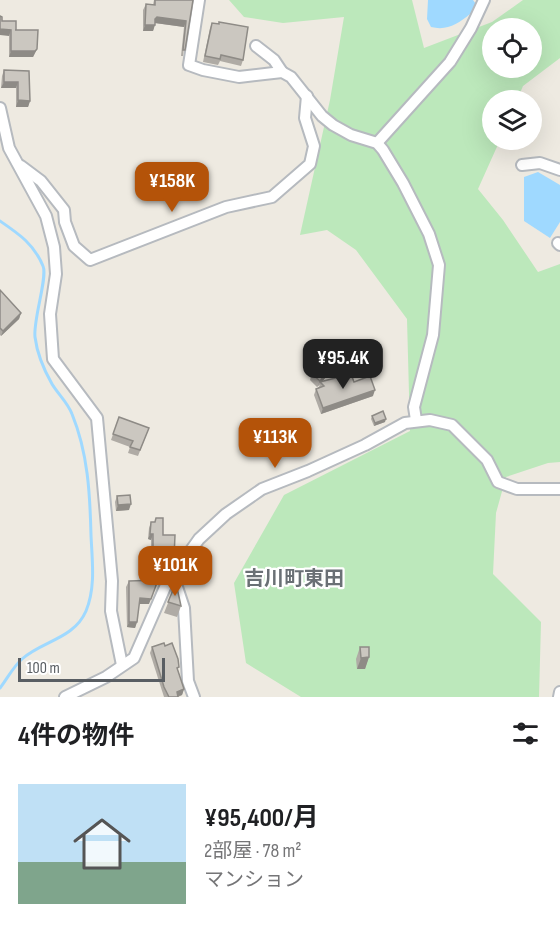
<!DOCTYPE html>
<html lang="ja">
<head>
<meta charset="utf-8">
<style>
	:root { --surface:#fff; --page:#f2f2f2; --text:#202124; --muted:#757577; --line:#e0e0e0; --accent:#b45309 }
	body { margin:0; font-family:"Sofia Sans Condensed","Noto Sans JP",sans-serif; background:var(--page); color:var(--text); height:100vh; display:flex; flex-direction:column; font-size:22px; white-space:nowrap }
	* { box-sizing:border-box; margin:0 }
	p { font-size:20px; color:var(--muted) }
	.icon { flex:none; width:33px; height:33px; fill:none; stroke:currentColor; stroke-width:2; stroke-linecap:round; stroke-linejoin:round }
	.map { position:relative; height:697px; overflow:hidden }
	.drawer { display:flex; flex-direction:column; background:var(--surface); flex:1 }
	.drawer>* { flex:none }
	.fabs { position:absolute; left:482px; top:18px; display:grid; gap:12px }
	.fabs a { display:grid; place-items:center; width:60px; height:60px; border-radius:50%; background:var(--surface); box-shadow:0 6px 24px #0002; font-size:30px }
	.scale { position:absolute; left:18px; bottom:15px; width:147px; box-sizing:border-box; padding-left:6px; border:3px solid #595e63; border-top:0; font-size:16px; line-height:21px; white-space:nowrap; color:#595e63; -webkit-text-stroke:4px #fff; paint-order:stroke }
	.price { position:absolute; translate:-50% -51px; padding:0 14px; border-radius:12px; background:var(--accent); color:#fff; font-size:20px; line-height:39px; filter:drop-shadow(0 2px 3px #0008) }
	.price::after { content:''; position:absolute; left:50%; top:36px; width:18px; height:14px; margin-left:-9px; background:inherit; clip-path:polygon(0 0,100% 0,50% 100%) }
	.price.current { background:#222; color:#fff }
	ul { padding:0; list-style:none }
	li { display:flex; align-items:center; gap:18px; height:150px; padding:0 18px }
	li+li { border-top:2px solid var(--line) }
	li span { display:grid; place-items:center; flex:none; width:168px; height:120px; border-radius:0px; color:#555 }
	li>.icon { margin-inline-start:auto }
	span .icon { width:72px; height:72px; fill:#fffc; stroke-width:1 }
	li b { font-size:26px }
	h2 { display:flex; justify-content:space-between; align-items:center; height:72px; padding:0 18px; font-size:26px }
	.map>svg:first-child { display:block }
	.green { fill:#bce8bb; fill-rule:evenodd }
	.water { fill:#9fd9ff }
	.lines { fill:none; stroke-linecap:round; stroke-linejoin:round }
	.stream { stroke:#9fd9ff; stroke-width:3 }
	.minor-casing { stroke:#b6babf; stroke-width:14 }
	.minor { stroke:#fff; stroke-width:10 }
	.wall { fill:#afaba5 }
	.shaded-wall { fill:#8e8b86 }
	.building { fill:#cbc7c0; stroke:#8e8b86; stroke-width:1.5 }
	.labels { text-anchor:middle; stroke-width:4.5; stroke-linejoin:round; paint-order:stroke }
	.quarter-label { font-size:20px; font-weight:bold; fill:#6a7075; stroke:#fff }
</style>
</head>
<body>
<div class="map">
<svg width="560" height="697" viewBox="0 0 560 697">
	<rect width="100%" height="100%" fill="#eeeae1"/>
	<path class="green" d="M229,0H412L424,48L492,22L523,0H560V58L523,86L517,100H492V140H500L478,189L503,220L538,272L560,264V462L548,463L506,477L496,513L493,574L541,622L539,697H301L246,663L234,583L284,495L410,431L407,319L356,250L327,230L300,235L330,100L344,17L283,23L244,17ZM492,28H531V68H492Z"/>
	<g class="water">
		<path d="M428,0H473L478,7L474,14H470C458,24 447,31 431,27L427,19Z"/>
		<path d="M538,172L560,185V222L550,238L524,221V177Z"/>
	</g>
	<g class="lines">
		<path class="stream" d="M0,221C19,234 34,244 43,266C48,277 33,319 35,337C37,353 44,370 52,384C58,394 68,403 72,414C88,453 90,494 91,535C92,560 96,587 86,611C74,639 42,641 22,659C13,667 7,679 0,688"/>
		<g class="minor-casing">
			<g id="minor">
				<path d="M199,0L189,65L203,70L239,77L282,72L291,77L322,116L333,125L351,135L377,143L383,150L403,183L429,234L439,265L433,335L414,407L416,420"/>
				<path d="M256,46L274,60L282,72"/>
				<path d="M0,108L9,148L46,216L54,247L56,274L50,314L53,359L97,418L112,581L111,611L122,665"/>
				<path d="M377,143L450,62L471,28L484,0"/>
				<path d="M522,165L540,163L560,170"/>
				<path d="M21,166L41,181L64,210L65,222L74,246L90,260L226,207L272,197L310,164L314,146L305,118L307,96"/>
				<path d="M558,243L560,245"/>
				<path d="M173,575L184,608L188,681L194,697"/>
				<path d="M65,697L106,677L134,658L166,585L199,539L226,514L262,489L308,471L365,445L405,423L430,420L452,425L487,460L498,482L517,489H560"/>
				<path d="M559,697L560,692"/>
			</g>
		</g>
		<use href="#minor" class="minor"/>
	</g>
	<g class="wall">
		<path d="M154,0H189L183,56H181L184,27L155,23L153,31H143V10L146,4L153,5Z"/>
		<path d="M2,21L16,30L37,49L33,57H9V36Z"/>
		<path d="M212,23L243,60L241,66L220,61L218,65L203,62L210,28Z"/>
		<path d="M4,70L29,71L30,101L28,107H16V88H1L2,76Z"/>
		<path d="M0,290L21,313L19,319L1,336L0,335Z"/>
		<path d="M318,366L330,372L322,382H354L373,396L321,414L314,395L316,389L318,388L320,385L317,387L310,380L312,374L316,370Z"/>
		<path d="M372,416L385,422L374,426L371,419Z"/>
		<path d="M119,417L149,428L138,456L128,453L130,447L111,440Z"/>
		<path d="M117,496L129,510L116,511L115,502Z"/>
		<path d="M151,522L163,535L172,564L169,568L162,567L159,564L151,562V540L148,539L149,528Z"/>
		<path d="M129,581L149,604H139L137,622L135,628L127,627L126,587Z"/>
		<path d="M176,583L181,606L177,617L164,613Z"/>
		<path d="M152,647L178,670L184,689L182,695L178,697H164L150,653Z"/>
		<path d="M360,647L369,657L365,669H357L356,659Z"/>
	</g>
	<g class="shaded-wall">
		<path d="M157,17L186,21L184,27L155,23L153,24L155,19Z"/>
		<path d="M145,25H155L153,31H143Z"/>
		<path d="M0,29L11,30L9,36L0,35Z"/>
		<path d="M37,49L33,57H9L11,51Z"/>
		<path d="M4,82H18L16,88H1Z"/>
		<path d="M18,100L30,101L28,107H16Z"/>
		<path d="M21,313L19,319L1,336L3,331Z"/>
		<path d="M332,366L330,372L321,383L320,382L317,387L320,381Z"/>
		<path d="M375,390L373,396L321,414L323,408Z"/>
		<path d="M386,419L385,422L374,426L375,423Z"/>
		<path d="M131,504L129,510L116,511L118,505Z"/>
		<path d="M150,534H153L151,540L148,539Z"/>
		<path d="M174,558L169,568L162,567L165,561Z"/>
		<path d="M140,598L151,599L149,604H138Z"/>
		<path d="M129,622H137L135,628L127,627Z"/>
		<path d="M369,657L365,669H357L361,658Z"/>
		<path d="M184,689L182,695L176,697L177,692Z"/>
	</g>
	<g class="building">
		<path d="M155,0H193L185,50H183L186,21L157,17L155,19V25H145L146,4L155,5Z"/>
		<path d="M0,16L2,17V21H16V30H15H38L37,49L35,51H11V30L0,29Z"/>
		<path d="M219,22L248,27L243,60L221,55L220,59L205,56L212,23L219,24Z"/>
		<path d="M4,70L29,71L30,101L18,100V82H4Z"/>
		<path d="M0,290L21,313L3,331L0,328Z"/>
		<path d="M325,359L332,366L320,381L312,374L320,367L318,366Z"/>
		<path d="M351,374L354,382L370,376L375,390L323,408L316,389L324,386L320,382Z"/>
		<path d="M383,411L386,419L375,423L372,416Z"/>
		<path d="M119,417L149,428L140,450L130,447L133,441L113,434Z"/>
		<path d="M130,495L131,504L118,505L117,496Z"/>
		<path d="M156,518H163V535H175L174,558L171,562L165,561L161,558L153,557V534H150L151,522H155Z"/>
		<path d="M158,580L151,599L140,598L137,622H129V581Z"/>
		<path d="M176,583L181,606L168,602Z"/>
		<path d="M164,643L165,646L172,643L178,659L179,667L177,668L184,689L177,692L178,697H169L164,687L152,647Z"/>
		<path d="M360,647H369V657L361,658Z"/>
	</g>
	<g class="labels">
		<g class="quarter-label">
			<text x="294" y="585">吉川町東田</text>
		</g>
	</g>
</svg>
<div class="fabs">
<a><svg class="icon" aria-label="locate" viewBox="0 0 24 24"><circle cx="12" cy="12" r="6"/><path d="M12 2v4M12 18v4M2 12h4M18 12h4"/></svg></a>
<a><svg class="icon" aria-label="layers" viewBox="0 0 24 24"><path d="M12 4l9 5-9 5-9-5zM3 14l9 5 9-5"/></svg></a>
</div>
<div class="scale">100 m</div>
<b class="price" style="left:172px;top:213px">¥158K</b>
<b class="price current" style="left:343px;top:390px">¥95.4K</b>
<b class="price" style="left:275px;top:469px">¥113K</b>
<b class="price" style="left:175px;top:597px">¥101K</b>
</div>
<section class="drawer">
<h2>4件の物件<svg class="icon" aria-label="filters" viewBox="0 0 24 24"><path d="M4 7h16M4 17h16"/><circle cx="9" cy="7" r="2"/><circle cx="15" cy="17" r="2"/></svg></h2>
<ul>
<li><span style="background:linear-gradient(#bfe0f5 65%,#7fa58c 0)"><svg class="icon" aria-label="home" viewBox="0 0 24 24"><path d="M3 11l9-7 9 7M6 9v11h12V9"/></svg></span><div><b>¥95,400/月</b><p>2部屋 · 78 m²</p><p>マンション</p></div></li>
</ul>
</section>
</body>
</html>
